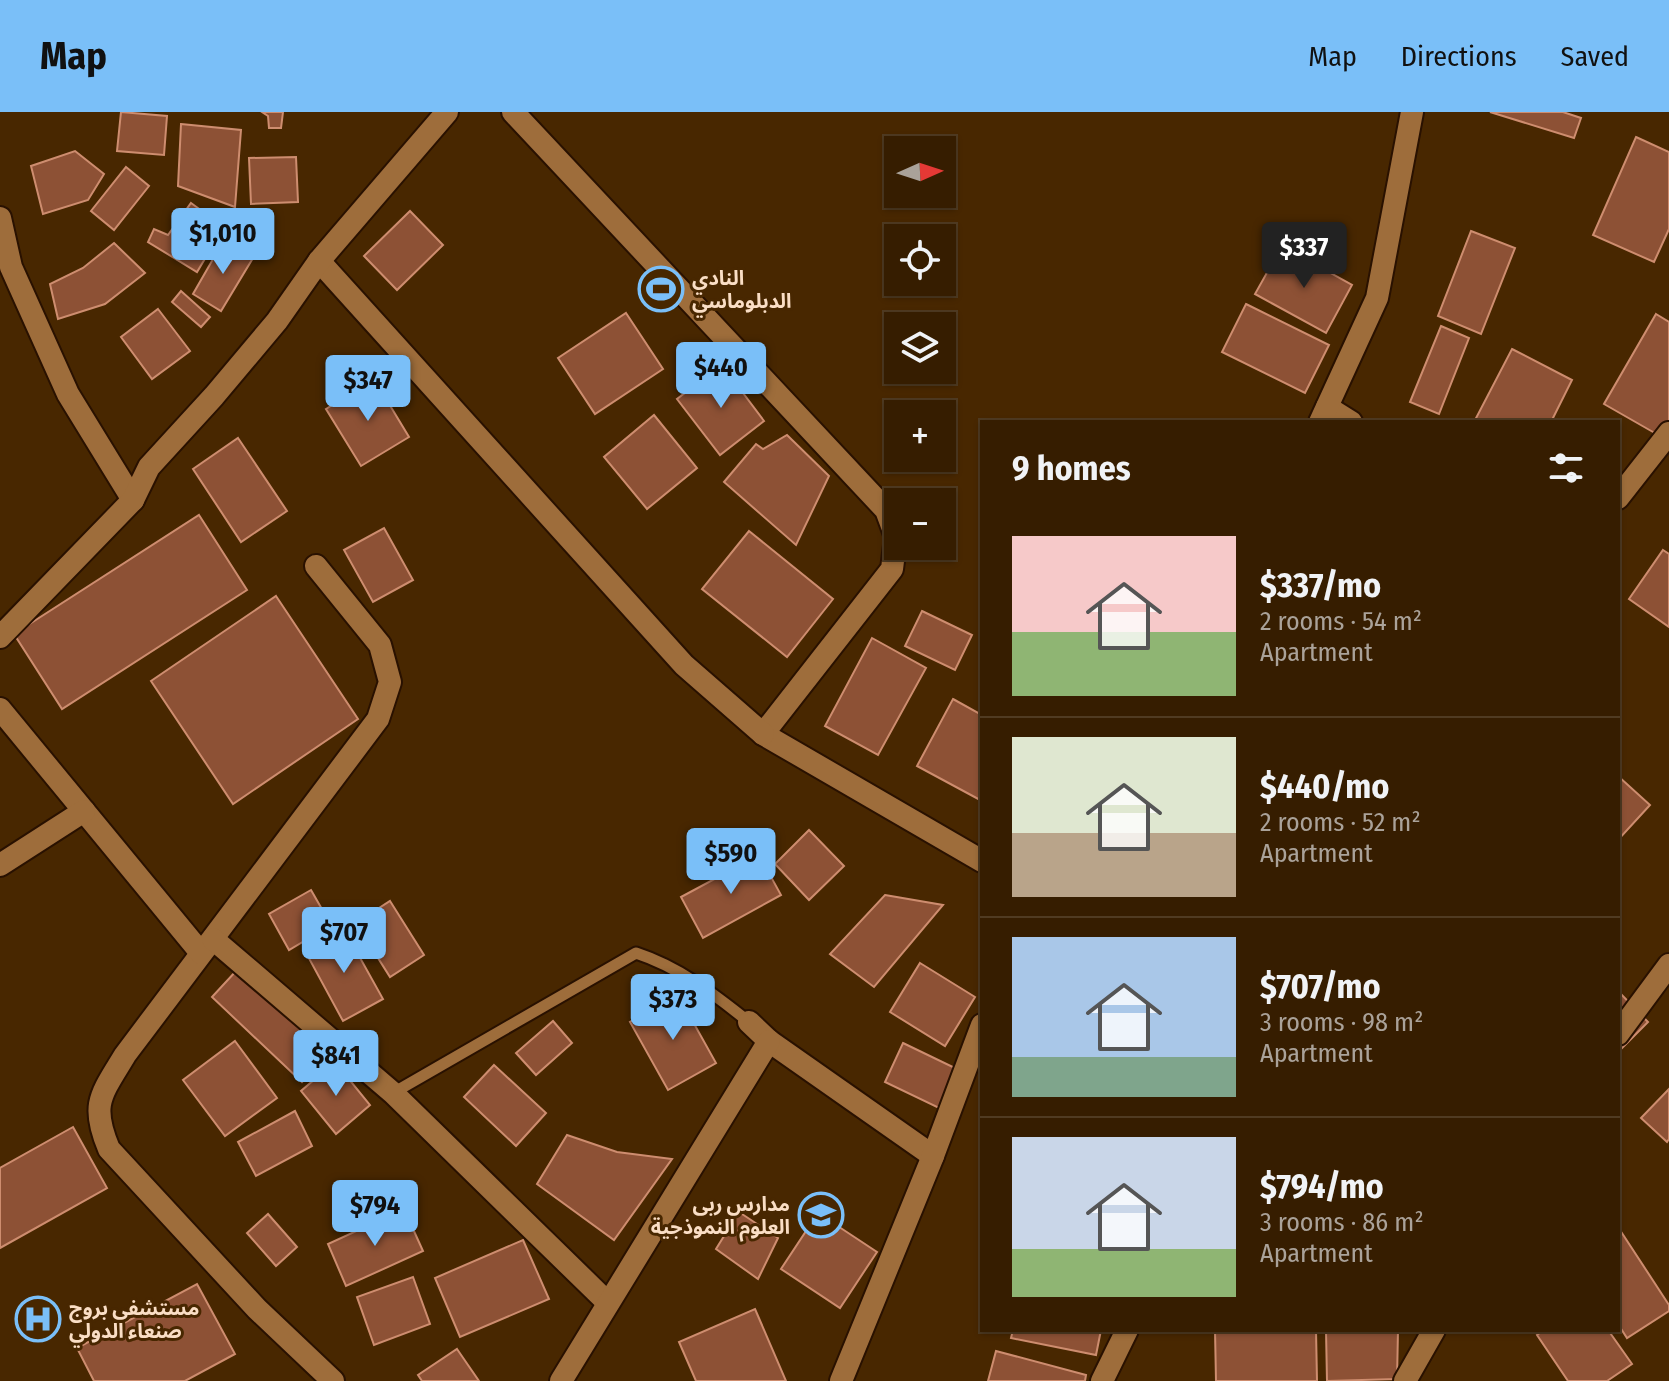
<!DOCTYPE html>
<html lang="en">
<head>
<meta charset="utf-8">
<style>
	:root { --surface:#361d00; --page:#412a0f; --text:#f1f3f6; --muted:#aaa299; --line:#503b22; --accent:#7abff8 }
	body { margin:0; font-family:"Fira Sans Condensed","Noto Sans Arabic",sans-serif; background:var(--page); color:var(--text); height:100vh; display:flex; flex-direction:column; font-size:30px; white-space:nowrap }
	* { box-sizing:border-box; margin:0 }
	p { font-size:26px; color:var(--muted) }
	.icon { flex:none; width:44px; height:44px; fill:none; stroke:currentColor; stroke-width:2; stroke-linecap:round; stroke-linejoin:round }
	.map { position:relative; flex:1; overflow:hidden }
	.drawer { position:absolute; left:980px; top:308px; width:640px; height:912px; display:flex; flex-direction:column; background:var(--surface); border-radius:0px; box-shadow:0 2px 6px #0004,0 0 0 2px var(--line) }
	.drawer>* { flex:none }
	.needle { width:52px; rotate:87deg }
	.fabs { position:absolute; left:884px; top:24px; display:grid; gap:16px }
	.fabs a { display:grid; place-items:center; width:72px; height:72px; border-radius:0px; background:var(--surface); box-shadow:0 2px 6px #0004,0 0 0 2px var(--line); font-size:40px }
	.price { position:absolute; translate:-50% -68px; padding:0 18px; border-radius:8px; background:var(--accent); color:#111; font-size:26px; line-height:52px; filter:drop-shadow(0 2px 4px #0008) }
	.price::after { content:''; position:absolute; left:50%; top:48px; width:24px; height:18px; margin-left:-12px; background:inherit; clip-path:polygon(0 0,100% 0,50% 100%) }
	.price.current { background:#222; color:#fff }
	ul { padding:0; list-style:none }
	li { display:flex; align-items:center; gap:24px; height:200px; padding:0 32px }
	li+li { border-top:2px solid var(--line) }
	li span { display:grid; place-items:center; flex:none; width:224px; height:160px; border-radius:0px; color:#555 }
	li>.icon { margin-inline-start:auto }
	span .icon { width:96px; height:96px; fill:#fffc; stroke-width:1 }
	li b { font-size:34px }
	h2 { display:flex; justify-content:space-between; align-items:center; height:96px; padding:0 32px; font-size:34px }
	header { display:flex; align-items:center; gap:48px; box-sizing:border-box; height:112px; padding:0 40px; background:var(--accent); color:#111 }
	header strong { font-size:38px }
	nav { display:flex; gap:44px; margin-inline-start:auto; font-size:28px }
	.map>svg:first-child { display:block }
	.building { fill:#8d5135; stroke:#ce8d6f; stroke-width:2 }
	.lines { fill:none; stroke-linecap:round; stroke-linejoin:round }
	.service-casing { stroke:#291100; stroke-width:15 }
	.minor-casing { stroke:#291100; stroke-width:26 }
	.service { stroke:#9e6d3b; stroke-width:11 }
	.minor { stroke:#9e6d3b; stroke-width:22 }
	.labels { text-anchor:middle; stroke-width:6; stroke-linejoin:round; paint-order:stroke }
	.poi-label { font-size:20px; font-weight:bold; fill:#fadec5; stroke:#482700; text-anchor:start }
</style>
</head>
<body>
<header>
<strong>Map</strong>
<nav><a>Map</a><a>Directions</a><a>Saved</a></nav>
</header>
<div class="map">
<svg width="1669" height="1269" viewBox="0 0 1669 1269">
	<rect width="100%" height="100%" fill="#482700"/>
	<g class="building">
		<path d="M121,0L167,4L164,43L117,39Z"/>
		<path d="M262,0H283L281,16H269L268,4Z"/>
		<path d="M1490,0H1563L1581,6L1574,26Z"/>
		<path d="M181,12L241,18L235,95L178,74Z"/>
		<path d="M1636,25L1669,40V117L1654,150L1593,123Z"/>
		<path d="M75,39L104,62L88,88L43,102L31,54Z"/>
		<path d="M296,45L298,90L251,92L249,46Z"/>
		<path d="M126,55L149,74L114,118L91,99Z"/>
		<path d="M191,91L224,115L197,160L148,130L154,117L168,123Z"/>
		<path d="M410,99L443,133L397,178L364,144Z"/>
		<path d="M1471,119L1515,136L1481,222L1438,204Z"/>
		<path d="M224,128L253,146L221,199L193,182Z"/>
		<path d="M114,131L145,161L105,192L58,207L50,172L83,156Z"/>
		<path d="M1282,134L1352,173L1326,221L1255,182Z"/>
		<path d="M181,179L210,205L201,215L172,190Z"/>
		<path d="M1246,192L1329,233L1305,281L1222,240Z"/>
		<path d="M158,197L190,239L152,267L121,225Z"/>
		<path d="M626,201L663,257L595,302L558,246Z"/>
		<path d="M1656,202L1669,210V309L1660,324L1604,292Z"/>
		<path d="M1441,214L1469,226L1439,302L1410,290Z"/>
		<path d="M1512,237L1572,268L1551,310H1474Z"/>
		<path d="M722,253L764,309L720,343L677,287Z"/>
		<path d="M374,267L409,325L361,354L326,297Z"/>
		<path d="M654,303L697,356L647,397L604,345Z"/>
		<path d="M787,323L829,364L796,433L724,370L756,332L763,337Z"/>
		<path d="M238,326L287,399L241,430L193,357Z"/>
		<path d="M199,403L247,478L62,597L14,522Z"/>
		<path d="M384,416L413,468L373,490L344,438Z"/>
		<path d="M749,419L833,487L787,545L702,477Z"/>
		<path d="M1663,438L1669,442V515L1629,487Z"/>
		<path d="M276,484L358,607L233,692L151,569Z"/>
		<path d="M922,499L972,523L955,558L905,534Z"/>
		<path d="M872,526L926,556L878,643L825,614Z"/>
		<path d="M953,587L982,603V689L917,654Z"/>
		<path d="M1618,664L1650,693L1618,728Z"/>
		<path d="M809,718L844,754L809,788L775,752Z"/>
		<path d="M759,743L781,783L703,826L681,785Z"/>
		<path d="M311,778L331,813L289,838L269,802Z"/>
		<path d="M885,783L943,793L874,875L830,842Z"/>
		<path d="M390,789L424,843L390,865L356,811Z"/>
		<path d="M344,817L383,887L343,909L305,839Z"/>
		<path d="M920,851L975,885L945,934L890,900Z"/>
		<path d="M237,858L327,942L302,970L212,885Z"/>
		<path d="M1618,879L1648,910L1618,940Z"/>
		<path d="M678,883L716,951L668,978L630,910Z"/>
		<path d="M553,909L572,931L536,963L516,941Z"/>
		<path d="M235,929L277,986L225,1024L183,968Z"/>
		<path d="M903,931L957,957L939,996L885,970Z"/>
		<path d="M335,950L370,993L336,1022L301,979Z"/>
		<path d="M494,953L546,1001L516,1034L464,985Z"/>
		<path d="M1669,977V1027L1667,1030L1641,1006Z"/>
		<path d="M295,999L312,1034L256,1064L238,1030Z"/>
		<path d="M73,1015L107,1076L0,1136V1056Z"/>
		<path d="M567,1023L617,1040L672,1047L614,1128L537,1072Z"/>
		<path d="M404,1097L423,1139L346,1174L328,1132Z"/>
		<path d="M739,1100L778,1126L758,1167L716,1137Z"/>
		<path d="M818,1101L877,1140L840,1196L781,1157Z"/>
		<path d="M268,1102L297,1135L276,1154L247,1121Z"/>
		<path d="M1618,1115L1669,1193V1199L1627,1226L1618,1212Z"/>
		<path d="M523,1128L549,1187L460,1225L435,1166Z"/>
		<path d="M413,1165L430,1212L374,1233L357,1185Z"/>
		<path d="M197,1172L235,1242L185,1269H94L77,1236Z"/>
		<path d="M755,1197L786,1269H696L679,1230Z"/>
		<path d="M1013,1218H1101L1096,1243L1011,1226Z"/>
		<path d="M1215,1218H1316L1317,1269H1216Z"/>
		<path d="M1326,1218H1398L1397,1267L1327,1269Z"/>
		<path d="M1544,1218H1608L1632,1252L1607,1269H1568L1537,1223Z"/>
		<path d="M457,1237L479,1269H422L418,1263Z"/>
		<path d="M996,1239L1086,1263L1085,1269H988Z"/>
	</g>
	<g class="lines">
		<g class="service-casing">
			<path id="service" d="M393,981L636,841C679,855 714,882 749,910"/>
		</g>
		<g class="minor-casing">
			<g id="minor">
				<path d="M513,0L886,398L896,425L892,457L763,622L982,749"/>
				<path d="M0,106L11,155L68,282L133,388"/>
				<path d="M319,149L684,553L763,622"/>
				<path d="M1327,295L1351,310"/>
				<path d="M1320,310L1377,186L1412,0"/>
				<path d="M1618,386L1669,321"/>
				<path d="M316,454L380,533L390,570L378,607L125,943C101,983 90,992 109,1037L257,1197L333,1269"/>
				<path d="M0,525L133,388L149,355L214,284L277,209L319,149L447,0"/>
				<path d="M0,597L201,841"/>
				<path d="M0,753L84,699"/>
				<path d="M213,827L393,981L608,1191"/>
				<path d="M749,910L769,929L933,1044"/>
				<path d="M1618,922L1669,853"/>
				<path d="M561,1269L769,929"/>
				<path d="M841,1269L933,1044L982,913"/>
				<path d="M1102,1269L1127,1218"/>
				<path d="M1405,1269L1434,1218"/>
			</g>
		</g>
		<use href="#service" class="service"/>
		<use href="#minor" class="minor"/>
	</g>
	<defs>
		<g id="stadium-ring" transform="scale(2.3)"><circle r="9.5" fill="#482700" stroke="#7abff8" stroke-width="1.5"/><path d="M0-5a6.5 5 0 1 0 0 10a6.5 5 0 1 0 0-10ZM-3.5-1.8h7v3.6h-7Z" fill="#7abff8"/></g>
		<g id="school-ring" transform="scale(2.3)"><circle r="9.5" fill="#482700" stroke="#7abff8" stroke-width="1.5"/><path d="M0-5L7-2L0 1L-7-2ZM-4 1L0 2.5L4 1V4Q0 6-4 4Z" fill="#7abff8"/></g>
		<g id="hospital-ring" transform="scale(2.3)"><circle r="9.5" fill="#482700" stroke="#7abff8" stroke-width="1.5"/><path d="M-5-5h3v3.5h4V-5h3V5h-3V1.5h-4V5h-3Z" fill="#7abff8"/></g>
	</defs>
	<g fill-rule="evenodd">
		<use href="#stadium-ring" x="661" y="177"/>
		<use href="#school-ring" x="821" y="1103"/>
		<use href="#hospital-ring" x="38" y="1207"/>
	</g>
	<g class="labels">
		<g class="poi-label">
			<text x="692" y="173">النادي<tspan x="692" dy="23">الدبلوماسي</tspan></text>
			<text x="790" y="1099" text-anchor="end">مدارس ربى<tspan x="790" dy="23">العلوم النموذجية</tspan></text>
			<text x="69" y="1203">مستشفى بروج<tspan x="69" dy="23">صنعاء الدولي</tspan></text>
		</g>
	</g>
</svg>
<div class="fabs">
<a><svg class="needle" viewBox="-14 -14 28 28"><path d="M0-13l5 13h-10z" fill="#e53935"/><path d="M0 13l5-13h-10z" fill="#aaa299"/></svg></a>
<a><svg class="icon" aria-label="locate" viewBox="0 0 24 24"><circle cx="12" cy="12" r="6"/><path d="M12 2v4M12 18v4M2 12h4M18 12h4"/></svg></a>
<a><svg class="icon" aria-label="layers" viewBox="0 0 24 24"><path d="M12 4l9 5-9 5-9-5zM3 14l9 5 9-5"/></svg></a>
<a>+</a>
<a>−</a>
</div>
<b class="price" style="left:223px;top:164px">$1,010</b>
<b class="price current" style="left:1304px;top:178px">$337</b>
<b class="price" style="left:721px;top:298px">$440</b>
<b class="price" style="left:368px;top:311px">$347</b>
<b class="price" style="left:731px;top:784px">$590</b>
<b class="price" style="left:344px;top:863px">$707</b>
<b class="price" style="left:673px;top:930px">$373</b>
<b class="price" style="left:336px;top:986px">$841</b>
<b class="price" style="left:375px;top:1136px">$794</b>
<section class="drawer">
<h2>9 homes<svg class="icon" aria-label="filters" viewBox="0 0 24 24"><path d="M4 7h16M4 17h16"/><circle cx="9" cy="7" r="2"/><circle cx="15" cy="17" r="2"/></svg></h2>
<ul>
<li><span style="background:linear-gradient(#f6c9c9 60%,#8fb573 0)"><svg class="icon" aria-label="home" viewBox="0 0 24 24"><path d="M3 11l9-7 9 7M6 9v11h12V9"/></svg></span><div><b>$337/mo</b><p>2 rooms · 54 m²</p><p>Apartment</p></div></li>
<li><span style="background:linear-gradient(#dfe7d0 60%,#b9a48a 0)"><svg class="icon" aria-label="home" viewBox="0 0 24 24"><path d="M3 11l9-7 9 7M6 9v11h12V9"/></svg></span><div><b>$440/mo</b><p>2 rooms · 52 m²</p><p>Apartment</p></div></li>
<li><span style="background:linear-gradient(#a9c7e8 75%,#7fa58c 0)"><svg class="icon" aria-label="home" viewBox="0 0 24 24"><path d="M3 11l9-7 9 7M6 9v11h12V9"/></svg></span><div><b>$707/mo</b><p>3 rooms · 98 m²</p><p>Apartment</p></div></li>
<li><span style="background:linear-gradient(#c9d6e8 70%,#8fb573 0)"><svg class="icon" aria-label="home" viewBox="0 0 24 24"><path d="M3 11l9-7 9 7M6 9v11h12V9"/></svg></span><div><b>$794/mo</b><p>3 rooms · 86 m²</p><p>Apartment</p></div></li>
</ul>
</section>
</div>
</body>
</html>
